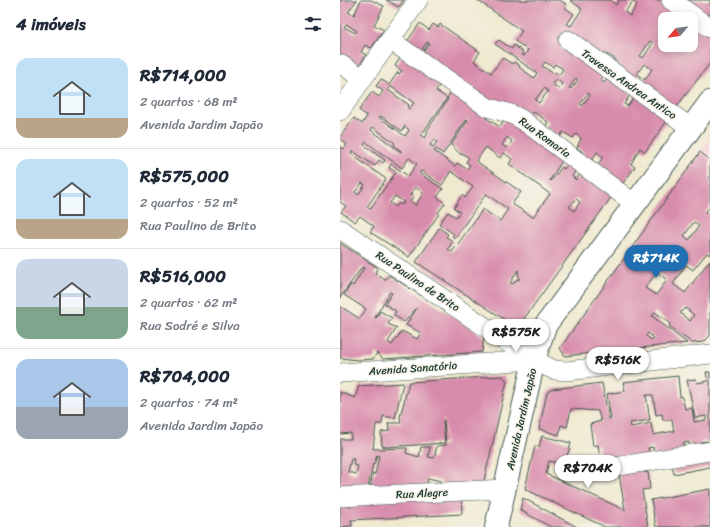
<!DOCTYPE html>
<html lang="pt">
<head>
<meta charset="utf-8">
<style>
	:root { --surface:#fff; --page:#f6f6f7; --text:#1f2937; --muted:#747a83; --line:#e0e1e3; --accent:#1f6fb2 }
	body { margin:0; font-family:Sriracha,sans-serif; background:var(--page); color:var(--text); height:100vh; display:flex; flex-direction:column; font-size:15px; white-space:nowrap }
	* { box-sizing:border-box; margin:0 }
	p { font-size:13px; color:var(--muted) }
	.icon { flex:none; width:22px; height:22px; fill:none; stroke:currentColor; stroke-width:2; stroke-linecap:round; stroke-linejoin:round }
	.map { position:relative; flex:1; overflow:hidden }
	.side { display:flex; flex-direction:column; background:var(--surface); width:340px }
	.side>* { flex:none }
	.needle { width:26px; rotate:242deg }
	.controls { position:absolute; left:318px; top:12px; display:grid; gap:8px }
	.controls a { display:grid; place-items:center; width:40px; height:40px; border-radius:8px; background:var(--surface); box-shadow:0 2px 10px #0003; font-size:20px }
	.price { position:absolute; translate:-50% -34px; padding:0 9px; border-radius:14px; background:#fff; color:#222; font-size:13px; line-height:26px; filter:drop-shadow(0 1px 2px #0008) }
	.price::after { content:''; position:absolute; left:50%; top:24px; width:12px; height:9px; margin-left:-6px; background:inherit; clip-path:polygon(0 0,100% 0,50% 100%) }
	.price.selected { background:var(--accent); color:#fff }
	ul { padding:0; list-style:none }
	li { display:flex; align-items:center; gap:12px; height:100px; padding:0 16px }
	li+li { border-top:1px solid var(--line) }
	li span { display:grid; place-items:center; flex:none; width:112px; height:80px; border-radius:12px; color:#555 }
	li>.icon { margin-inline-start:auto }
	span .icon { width:48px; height:48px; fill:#fffc; stroke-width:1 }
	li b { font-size:17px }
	h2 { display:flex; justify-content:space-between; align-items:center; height:48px; padding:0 16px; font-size:17px }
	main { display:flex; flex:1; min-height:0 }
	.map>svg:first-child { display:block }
	.built { fill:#f6cfd7 }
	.building { fill:#d88cac; fill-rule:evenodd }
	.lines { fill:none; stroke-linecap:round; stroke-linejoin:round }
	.minor-casing { stroke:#3e574b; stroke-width:20 }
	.major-casing { stroke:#3e574b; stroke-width:24 }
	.minor { stroke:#fff; stroke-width:19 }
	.major { stroke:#fff; stroke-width:22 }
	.labels { text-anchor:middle; stroke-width:3; stroke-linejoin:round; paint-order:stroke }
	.street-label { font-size:11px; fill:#1f3d34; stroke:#f7f3e8 }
</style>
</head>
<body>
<main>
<section class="side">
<h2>4 imóveis<svg class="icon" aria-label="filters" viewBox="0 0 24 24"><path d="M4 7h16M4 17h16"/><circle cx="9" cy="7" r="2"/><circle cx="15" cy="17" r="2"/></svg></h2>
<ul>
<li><span style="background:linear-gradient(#bfe0f5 75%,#b9a48a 0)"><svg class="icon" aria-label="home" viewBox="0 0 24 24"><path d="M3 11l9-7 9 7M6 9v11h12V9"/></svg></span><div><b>R$714,000</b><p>2 quartos · 68 m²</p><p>Avenida Jardim Japão</p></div></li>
<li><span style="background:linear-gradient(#bfe0f5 75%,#b9a48a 0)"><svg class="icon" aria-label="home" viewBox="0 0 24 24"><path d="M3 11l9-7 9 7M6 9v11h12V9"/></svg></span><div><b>R$575,000</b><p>2 quartos · 52 m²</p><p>Rua Paulino de Brito</p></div></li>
<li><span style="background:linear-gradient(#c9d6e8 60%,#7fa58c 0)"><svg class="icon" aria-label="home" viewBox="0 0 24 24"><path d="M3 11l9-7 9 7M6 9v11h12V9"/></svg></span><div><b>R$516,000</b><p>2 quartos · 62 m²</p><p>Rua Sodré e Silva</p></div></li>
<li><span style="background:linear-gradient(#a9c7e8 60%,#9aa5b1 0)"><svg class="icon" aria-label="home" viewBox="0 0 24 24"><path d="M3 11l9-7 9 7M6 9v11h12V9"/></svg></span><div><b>R$704,000</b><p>2 quartos · 74 m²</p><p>Avenida Jardim Japão</p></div></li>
</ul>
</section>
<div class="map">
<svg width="370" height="527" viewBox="0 0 370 527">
	<rect width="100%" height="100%" fill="#f7f3e8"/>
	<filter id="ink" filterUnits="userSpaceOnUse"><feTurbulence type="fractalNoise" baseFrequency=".025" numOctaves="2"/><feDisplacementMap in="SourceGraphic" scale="8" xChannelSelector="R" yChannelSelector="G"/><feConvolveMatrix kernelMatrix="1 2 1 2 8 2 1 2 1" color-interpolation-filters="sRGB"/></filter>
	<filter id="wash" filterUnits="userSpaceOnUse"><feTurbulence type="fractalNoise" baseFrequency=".012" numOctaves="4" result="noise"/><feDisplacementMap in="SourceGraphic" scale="16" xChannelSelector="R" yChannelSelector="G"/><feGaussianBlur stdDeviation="0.9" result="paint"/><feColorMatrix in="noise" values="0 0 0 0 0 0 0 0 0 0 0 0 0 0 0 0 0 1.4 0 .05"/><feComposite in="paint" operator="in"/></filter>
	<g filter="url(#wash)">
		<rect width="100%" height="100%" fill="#efe9cf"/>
		<path class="built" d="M370,138V160L360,152Z"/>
		<g id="blocks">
			<g class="building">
				<path d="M0,0H17L8,12L14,15L21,0H31L44,6L34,25L44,30L31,48L25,45L21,52L26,55L17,69L0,59ZM6,24L17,31L15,33L4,27Z"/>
				<path d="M46,0H64L59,7Z"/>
				<path d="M137,0H220L226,4L224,7L234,14L227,24L231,26L242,9L230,0H272L271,1L276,5L279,0H326L370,31V63L335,109L275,63V59L267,54L264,59L266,73L260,80L264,83L268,78L291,94L284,104L288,106L296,94L329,118L305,152L300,148L291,164L295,167L281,186L256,167L263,157L257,152L250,163L241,156L244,153L237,148L241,138L236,134L233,138L223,132L220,137L205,127L208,122L194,112L191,115L175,105L174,107L162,110L80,56L89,43L87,42L78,56L64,46L80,23L89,30L93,24L98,27L100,24L140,52L134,61L151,73L163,58L172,64L174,62L180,66L179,67L194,78L197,73L155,44L159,40L172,49L174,45L183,52L181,54L184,56L188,50L175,41L182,31ZM293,1L297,5L290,16L285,12ZM325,19H351V45H325ZM310,41L313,43L303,58L300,56ZM205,62L213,67L215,64L223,69L219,75L215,72L214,74L202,66ZM304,64L312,69L305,80L297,74ZM236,78L238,80L231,89L229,88ZM216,79L222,84L219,89L212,84ZM204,88L208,91L199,103L195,100ZM248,93L250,95L242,106L240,104Z"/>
				<path d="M342,0H370V20Z"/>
				<path d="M62,55L101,82L96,91L107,98L112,90L148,115L146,118L160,127L166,118L224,158L210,180L211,181L222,167L224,169L228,164L239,166L232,176L236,180L243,169L275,192L181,323L173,325L76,262L99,228L108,234L106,237L113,241L108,249L112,252L143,209L160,221L168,209L146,194L115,238L112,236L114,234L99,224L108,212L116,217L120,212L114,208L122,195L125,198L133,187L111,171L102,185L81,171L79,173L103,189L97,197L105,203L98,213L99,214L69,257L30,232L34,226L20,216L15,222L1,212L6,206L0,202V146L4,149L7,144L0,139V137L14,118L22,124L27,116L19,110L32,92L39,97L43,91L36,86L41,79L49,85L58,72L59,74L62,71L55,66ZM50,86L74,103L69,109L67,107L69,105L48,90ZM107,98L108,99L86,132L88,133L85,138L81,135ZM41,116L62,131L65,126L69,130L65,136L39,117ZM127,119L128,120L111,145L121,155L122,153L129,158L126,162L130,165L127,169L117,163L115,166L94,151L96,149L103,154ZM33,127L55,143L54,145L61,151V152L31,130ZM167,137L172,141L167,148L162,145ZM94,140L97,142L93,147L90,145ZM26,142L62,168L69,158L77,164L68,176L51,164L49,168L56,172L30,209L27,207L46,179L11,154L13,151L35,166L39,160L43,163L45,160L24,145ZM146,147L160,158L164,153L172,159L169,164L210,194L193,217L172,204L181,192L136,161ZM22,183L25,185L18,195L15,192ZM75,187L83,193L76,205L70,201L74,197L70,195ZM55,196L64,202L62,205L59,203L56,207L50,203ZM236,199L240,202L234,211L229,207ZM178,270L179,280L177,279L173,284L170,283Z"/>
				<path d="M360,152L370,160V207L365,212L370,215V255L367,253L353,270L346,265L333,284L345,293L370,260V336L364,342L352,343L329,326L330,323L315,312L312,316L347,343L225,356L220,348ZM354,222L359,226L349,240L344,236ZM317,272L327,280L316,295L305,288ZM345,308L354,315L350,321L340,313ZM308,333L314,338L312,340L306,336Z"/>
				<path d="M0,243L38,268L35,273L45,280L49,275L144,336L142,352L43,359L37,353L33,359L18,360L0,358V306L20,319L26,309L4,295L11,284L13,286L24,268L22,267L0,298ZM50,292L52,293L45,304L56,311L54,315L64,322L77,308L66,325L81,333L77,339L62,331L52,345L48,342L57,328L48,324L52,318L40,311L36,318L35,317Z"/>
				<path d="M366,372H370V449L367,441L361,442L362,449L350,452L349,442L343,443L344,452L315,457L313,447L308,448L310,458L277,467L261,463L258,445L253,446L250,424L261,421L258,411L231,409L227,427L221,425L219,435L199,429L207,393L212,389L262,383L269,419H271L267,394L285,391L283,382L338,376L340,397L342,396L345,409L352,408L354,422L366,420V416L355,418L347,380L356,379L357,383L368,381ZM306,395H313L316,415L322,414L323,420H332L334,431L313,435L311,423L291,427L290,423L310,420Z"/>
				<path d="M163,376L167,381L143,485L100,488L101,481L88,478L86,489L0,493V439H11V433L0,434V392L15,398L19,386L63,383L55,418L43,416L42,424H36L33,449L67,448L66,453L79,457L81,447H90L88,457L94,458L97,446L106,445L104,420H103L105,443L46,447L42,446L41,432L49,431L48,423H61L60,417L69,382ZM37,455L39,456L35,474L33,473L30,488H28L33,464L34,465ZM11,459H14L13,465L18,466L16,474L8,472Z"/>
				<path d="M202,436L231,443L225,463L223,461V464L209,461L206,474L285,510L278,468L303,463L305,473L308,472L310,489L302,490L308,527H265L185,489L195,446L199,447Z"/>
				<path d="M370,452V467L334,474L331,459Z"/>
				<path d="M370,489V527H316L311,500Z"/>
				<path d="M121,495L122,514L11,520L12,526L0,527V501Z"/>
				<path d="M183,498L237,527H211L180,510Z"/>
			</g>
		</g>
	</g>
	<g filter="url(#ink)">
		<use href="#blocks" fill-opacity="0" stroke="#3e574b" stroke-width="1"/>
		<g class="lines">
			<g class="minor-casing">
				<g id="minor">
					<path d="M331,0L370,28"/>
					<path d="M50,40L147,107L171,114L181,119L295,204"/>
					<path d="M228,40L351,128"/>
					<path d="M0,64L23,78"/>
					<path d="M0,111L78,0"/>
					<path d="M0,229L194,360L214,370L227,371L370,354"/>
					<path d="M0,373L194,360"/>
					<path d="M280,466L370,451"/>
					<path d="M0,497L165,489"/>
				</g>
			</g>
			<g class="major-casing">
				<path id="major" d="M156,527L194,360L205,326L370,102"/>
			</g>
			<use href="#minor" class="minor"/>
			<use href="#major" class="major"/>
		</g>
	</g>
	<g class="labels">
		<g class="street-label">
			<text transform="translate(289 84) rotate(35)" y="4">Travessa Andrea Antico</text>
			<text transform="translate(205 137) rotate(36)" y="4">Rua Romaria</text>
			<text transform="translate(78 281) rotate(34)" y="4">Rua Paulino de Brito</text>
			<text transform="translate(73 368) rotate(-4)" y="4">Avenida Sanatório</text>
			<text transform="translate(181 419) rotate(-77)" y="4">Avenida Jardim Japão</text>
			<text transform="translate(82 493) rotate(-3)" y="4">Rua Alegre</text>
		</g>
	</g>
</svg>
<div class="controls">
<a><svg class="needle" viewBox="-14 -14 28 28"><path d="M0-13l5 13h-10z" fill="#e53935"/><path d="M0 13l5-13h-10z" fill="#747a83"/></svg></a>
</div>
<b class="price selected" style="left:316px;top:279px">R$714K</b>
<b class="price" style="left:176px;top:353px">R$575K</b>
<b class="price" style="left:278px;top:381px">R$516K</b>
<b class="price" style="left:248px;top:489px">R$704K</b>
</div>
</main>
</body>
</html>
